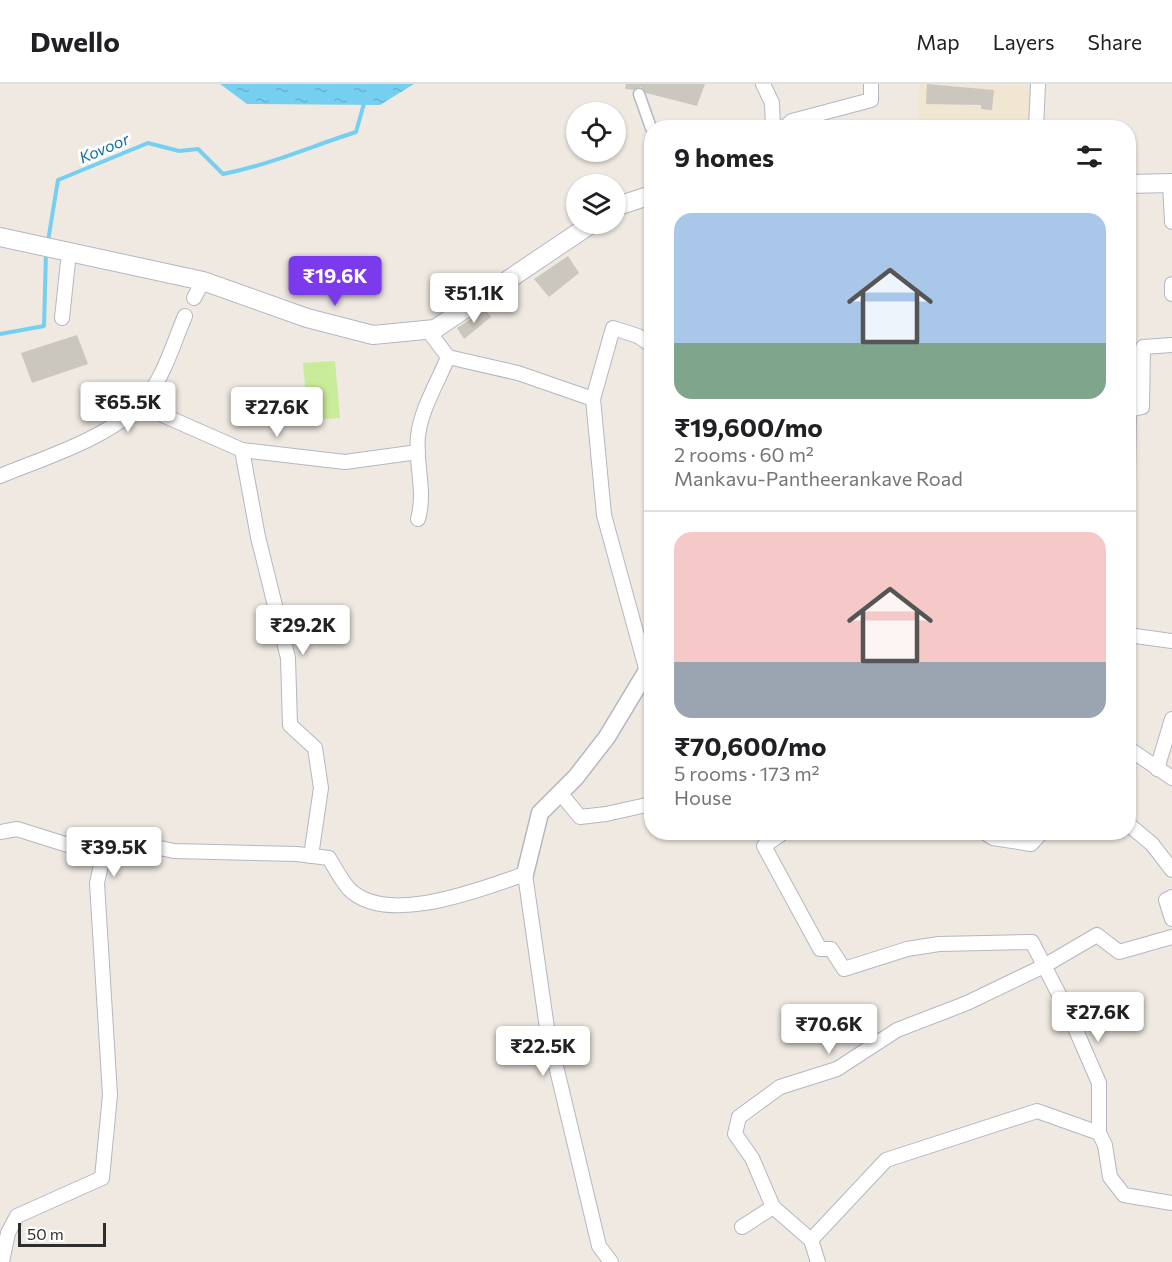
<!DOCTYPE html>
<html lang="en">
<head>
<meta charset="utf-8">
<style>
	:root { --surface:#fff; --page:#f6f6f6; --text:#202124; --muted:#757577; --line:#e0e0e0; --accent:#7c3aed }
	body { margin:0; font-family:Commissioner,sans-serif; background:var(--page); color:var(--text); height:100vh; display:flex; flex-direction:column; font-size:22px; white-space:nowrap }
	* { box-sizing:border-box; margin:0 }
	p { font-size:20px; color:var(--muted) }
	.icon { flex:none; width:33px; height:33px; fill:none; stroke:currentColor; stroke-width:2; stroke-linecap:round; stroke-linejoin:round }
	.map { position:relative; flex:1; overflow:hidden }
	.details { position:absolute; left:644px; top:36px; width:492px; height:720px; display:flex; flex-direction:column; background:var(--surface); border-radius:24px; box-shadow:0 2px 4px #0004 }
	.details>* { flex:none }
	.buttons { position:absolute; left:566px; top:18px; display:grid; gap:12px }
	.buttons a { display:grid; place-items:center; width:60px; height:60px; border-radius:50%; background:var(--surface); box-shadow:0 2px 4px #0004; font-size:30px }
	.scale { position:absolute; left:18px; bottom:15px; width:88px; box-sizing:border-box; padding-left:6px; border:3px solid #2e2e2e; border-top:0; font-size:16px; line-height:21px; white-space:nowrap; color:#2e2e2e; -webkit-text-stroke:4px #fff; paint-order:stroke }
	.price { position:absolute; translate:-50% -51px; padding:0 14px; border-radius:6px; background:#fff; color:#222; font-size:20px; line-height:39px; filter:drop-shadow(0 2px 3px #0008) }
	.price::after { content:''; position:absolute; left:50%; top:36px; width:18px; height:14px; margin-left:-9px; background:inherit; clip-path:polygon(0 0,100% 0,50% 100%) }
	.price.selected { background:var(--accent); color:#fff }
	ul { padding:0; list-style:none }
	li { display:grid; align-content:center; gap:12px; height:318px; padding:0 30px }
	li+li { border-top:2px solid var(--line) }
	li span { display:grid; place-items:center; height:186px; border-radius:18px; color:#555 }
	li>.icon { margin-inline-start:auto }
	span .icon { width:108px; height:108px; fill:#fffc; stroke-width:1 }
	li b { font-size:26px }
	h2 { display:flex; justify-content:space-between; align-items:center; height:72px; padding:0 30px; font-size:26px }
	header { display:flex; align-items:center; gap:36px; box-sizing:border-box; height:84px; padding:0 30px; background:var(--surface); border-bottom:2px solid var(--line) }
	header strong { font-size:28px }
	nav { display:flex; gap:33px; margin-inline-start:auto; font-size:21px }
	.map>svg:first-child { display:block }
	.education { fill:#f0e6d1 }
	.pitch { fill:#c9ec9a }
	.water { fill:url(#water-ripples) }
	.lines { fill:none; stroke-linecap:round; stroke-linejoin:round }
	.stream { stroke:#75cff0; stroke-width:4 }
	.building { fill:#cbc7bf }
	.pedestrian-casing { stroke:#b4b7c1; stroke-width:13 }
	.minor-casing { stroke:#b4b7c1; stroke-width:16 }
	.tertiary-casing { stroke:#b4b7c1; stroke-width:19 }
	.secondary-casing { stroke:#b4b7c1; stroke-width:20 }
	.pedestrian { stroke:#fff; stroke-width:10 }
	.minor { stroke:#fff; stroke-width:14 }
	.tertiary { stroke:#fff; stroke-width:16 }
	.secondary { stroke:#fff; stroke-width:18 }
	.labels { text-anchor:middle; stroke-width:6; stroke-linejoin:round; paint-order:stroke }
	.water-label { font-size:16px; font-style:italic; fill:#0d6fa3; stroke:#fff }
</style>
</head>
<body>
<header>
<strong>Dwello</strong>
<nav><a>Map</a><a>Layers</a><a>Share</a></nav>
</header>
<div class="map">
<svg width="1172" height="1178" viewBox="0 0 1172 1178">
	<defs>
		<pattern id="water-ripples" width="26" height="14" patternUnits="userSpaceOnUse" patternTransform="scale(1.5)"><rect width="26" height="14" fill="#75cff0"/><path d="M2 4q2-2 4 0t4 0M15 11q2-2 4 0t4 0" fill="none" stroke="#66b2ce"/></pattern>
	</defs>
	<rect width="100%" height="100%" fill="#efe9e1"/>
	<path class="education" d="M919,0L1032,2L1028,43H918Z"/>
	<path class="pitch" d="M335,277L340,334L308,336L303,279Z"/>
	<path class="water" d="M220,0H414L380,21L247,20Z"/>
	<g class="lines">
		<g class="stream">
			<path d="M48,157L58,96L148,59L179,67L198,65L223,90C269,81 312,62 356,48L365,16"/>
			<path d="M0,250L44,242L46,168"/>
		</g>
	</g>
	<g class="building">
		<path d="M626,0H705L697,22L646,9L641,3L633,6L625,5Z"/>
		<path d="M927,0L994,6L992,26L981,25V21L926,20Z"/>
		<path d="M568,172L579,189L549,213L534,195Z"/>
		<path d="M485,225L491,233L464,255L457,244Z"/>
		<path d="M77,251L88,280L32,299L21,269Z"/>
	</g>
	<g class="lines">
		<g class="pedestrian-casing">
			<path id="pedestrian" d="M639,10L651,44"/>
		</g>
		<g class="minor-casing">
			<g id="minor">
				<path d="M763,0L772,19L773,44"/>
				<path d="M784,44L792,37L871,16V0"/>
				<path d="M1036,44L1038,0"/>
				<path d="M1170,99L1172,138"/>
				<path d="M1172,200V210"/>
				<path d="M194,214L203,197"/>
				<path d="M62,234L69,168"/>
				<path d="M448,273L518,289L593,315"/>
				<path d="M140,321L242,366L345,378L418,368"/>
				<path d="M242,366L258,453L288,574L290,641L315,664L321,704L311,772"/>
				<path d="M0,392C44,374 105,355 139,322C162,300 173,260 185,232"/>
				<path d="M1128,394L1129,326L1142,323L1143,263L1172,261"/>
				<path d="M418,435C426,406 415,380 418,352C421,325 438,298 448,273L427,245"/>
				<path d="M1128,551L1172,557"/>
				<path d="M647,588L604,431L593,315L613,244L638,252L651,261"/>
				<path d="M1128,664L1172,694"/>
				<path d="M1157,685L1172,635"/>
				<path d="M561,710L580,733L606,730L651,720"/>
				<path d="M1128,740L1152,760L1172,786"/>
				<path d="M0,748L17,745L103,772"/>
				<path d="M784,748L764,762L820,865H831L844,885L907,865L939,860L1032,858L1069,930L1099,999V1049"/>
				<path d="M984,748L993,754L1031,760L1042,748"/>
				<path d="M1172,813L1166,816L1172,835"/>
				<path d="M773,1123L752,1074L735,1050L739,1033L780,1003L837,985L897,946L967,919L1044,882L1097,851L1119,868L1172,853"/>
				<path d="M742,1143L773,1123L811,1156L886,1076L1037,1027L1099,1049L1105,1061L1110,1093L1124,1111L1172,1119"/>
				<path d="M811,1156L818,1178"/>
				<path d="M2,1178L8,1149L17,1132L102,1094L110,1011L97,799L103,772L110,765L151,762L174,767L297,770L329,774C335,784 341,796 349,805C387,843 481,805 525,790L547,944L599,1162L611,1178"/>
			</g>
		</g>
		<g class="tertiary-casing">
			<path id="tertiary" d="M525,790L540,729L576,693L607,653L651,580"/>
		</g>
		<g class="secondary-casing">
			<g id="secondary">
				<path d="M1128,100L1172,99"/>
				<path d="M615,123L651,111"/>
				<path d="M0,153L203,197L307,234L373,251L435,245L591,140"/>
			</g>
		</g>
		<use href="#pedestrian" class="pedestrian"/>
		<use href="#minor" class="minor"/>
		<use href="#tertiary" class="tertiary"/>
		<use href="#secondary" class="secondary"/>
	</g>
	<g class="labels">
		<g class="water-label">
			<text transform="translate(104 64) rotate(-23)" y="6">Kovoor</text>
		</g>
	</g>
</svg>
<div class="buttons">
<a><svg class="icon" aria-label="locate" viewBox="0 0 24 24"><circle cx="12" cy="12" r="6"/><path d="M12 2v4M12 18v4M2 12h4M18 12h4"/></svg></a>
<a><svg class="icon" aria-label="layers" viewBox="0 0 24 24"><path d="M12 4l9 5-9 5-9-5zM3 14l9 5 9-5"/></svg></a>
</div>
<div class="scale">50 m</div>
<b class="price selected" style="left:335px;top:223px">₹19.6K</b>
<b class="price" style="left:474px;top:240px">₹51.1K</b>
<b class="price" style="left:128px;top:349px">₹65.5K</b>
<b class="price" style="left:277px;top:354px">₹27.6K</b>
<b class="price" style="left:303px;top:572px">₹29.2K</b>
<b class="price" style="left:114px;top:794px">₹39.5K</b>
<b class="price" style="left:1098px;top:959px">₹27.6K</b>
<b class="price" style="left:829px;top:971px">₹70.6K</b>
<b class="price" style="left:543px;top:993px">₹22.5K</b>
<section class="details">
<h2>9 homes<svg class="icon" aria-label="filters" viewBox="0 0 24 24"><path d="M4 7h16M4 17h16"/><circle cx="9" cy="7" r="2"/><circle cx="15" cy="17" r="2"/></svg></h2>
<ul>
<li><span style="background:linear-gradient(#a9c7e8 70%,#7fa58c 0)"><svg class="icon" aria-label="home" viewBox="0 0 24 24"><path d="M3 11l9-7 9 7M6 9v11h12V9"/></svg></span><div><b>₹19,600/mo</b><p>2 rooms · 60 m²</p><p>Mankavu-Pantheerankave Road</p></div></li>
<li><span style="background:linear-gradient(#f6c9c9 70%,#9aa5b1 0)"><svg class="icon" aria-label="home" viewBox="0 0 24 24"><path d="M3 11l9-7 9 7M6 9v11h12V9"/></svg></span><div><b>₹70,600/mo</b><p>5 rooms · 173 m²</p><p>House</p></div></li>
</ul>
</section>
</div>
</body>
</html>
